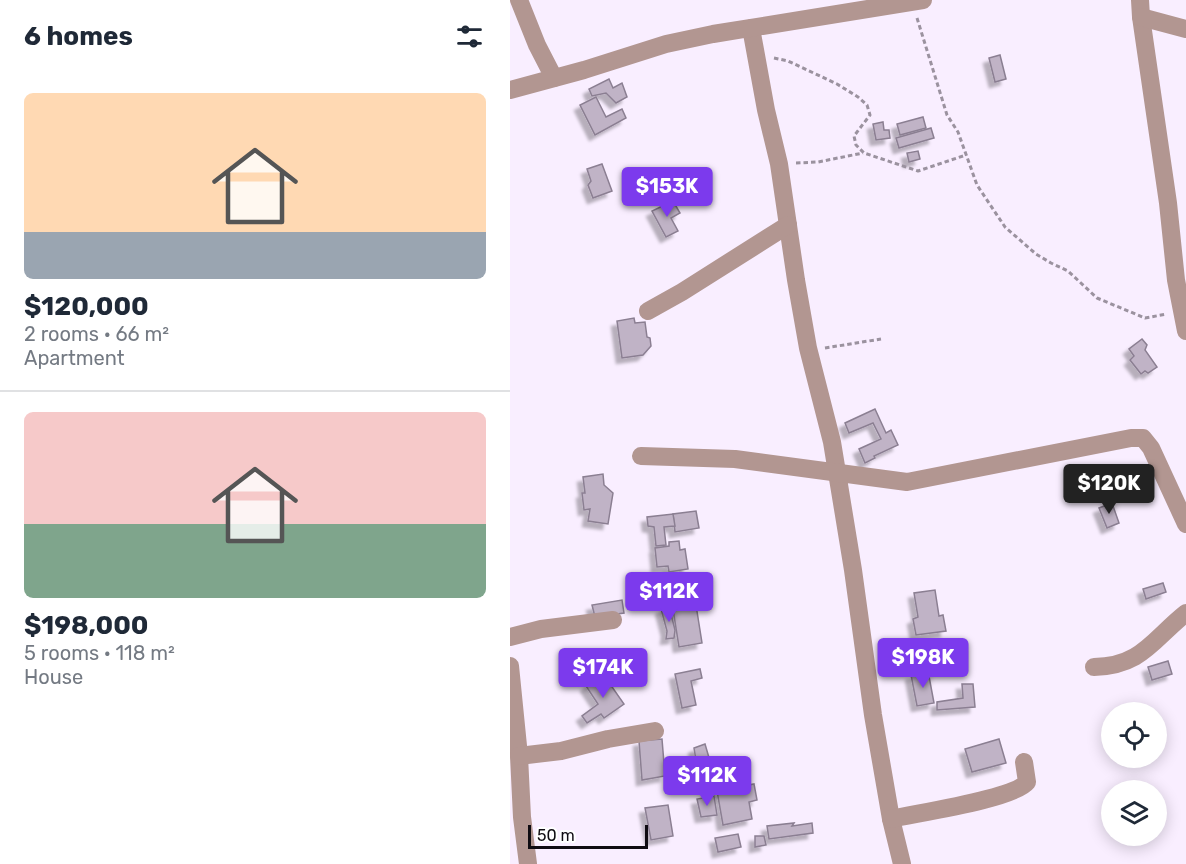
<!DOCTYPE html>
<html lang="en">
<head>
<meta charset="utf-8">
<style>
	:root { --surface:#fff; --page:#f6f6f7; --text:#1f2937; --muted:#747a83; --line:#e0e1e3; --accent:#7c3aed }
	body { margin:0; font-family:Rubik,sans-serif; background:var(--page); color:var(--text); height:100vh; display:flex; flex-direction:column; font-size:22px; white-space:nowrap }
	* { box-sizing:border-box; margin:0 }
	p { font-size:20px; color:var(--muted) }
	.icon { flex:none; width:33px; height:33px; fill:none; stroke:currentColor; stroke-width:2; stroke-linecap:round; stroke-linejoin:round }
	.map { position:relative; flex:1; overflow:hidden }
	.details { display:flex; flex-direction:column; background:var(--surface); width:510px }
	.details>* { flex:none }
	.controls { position:absolute; left:591px; top:702px; display:grid; gap:12px }
	.controls a { display:grid; place-items:center; width:66px; height:66px; border-radius:50%; background:var(--surface); box-shadow:0 3px 15px #0003; font-size:30px }
	.scale { position:absolute; left:18px; bottom:15px; width:120px; box-sizing:border-box; padding-left:6px; border:3px solid #0f0b12; border-top:0; font-size:16px; line-height:21px; white-space:nowrap; color:#0f0b12; -webkit-text-stroke:4px #fff; paint-order:stroke }
	.price { position:absolute; translate:-50% -51px; padding:0 14px; border-radius:6px; background:var(--accent); color:#fff; font-size:20px; line-height:39px; filter:drop-shadow(0 2px 3px #0008) }
	.price::after { content:''; position:absolute; left:50%; top:36px; width:18px; height:14px; margin-left:-9px; background:inherit; clip-path:polygon(0 0,100% 0,50% 100%) }
	.price.current { background:#222; color:#fff }
	ul { padding:0; list-style:none }
	li { display:grid; align-content:center; gap:12px; height:318px; padding:0 24px }
	li+li { border-top:2px solid var(--line) }
	li span { display:grid; place-items:center; height:186px; border-radius:9px; color:#555 }
	li>.icon { margin-inline-start:auto }
	span .icon { width:108px; height:108px; fill:#fffc; stroke-width:1 }
	li b { font-size:26px }
	h2 { display:flex; justify-content:space-between; align-items:center; height:72px; padding:0 24px; font-size:26px }
	main { display:flex; flex:1; min-height:0 }
	.map>svg:first-child { display:block }
	.building { fill:#c0b3c6; stroke:#8b7f92; stroke-width:1.5; filter:url(#shadow) }
	.lines { fill:none; stroke-linecap:round; stroke-linejoin:round }
	.path { stroke:#9b929f; stroke-width:3; stroke-dasharray:4.5 3; stroke-linecap:butt }
	.street { stroke:#b29691; stroke-width:18 }
</style>
</head>
<body>
<main>
<section class="details">
<h2>6 homes<svg class="icon" aria-label="filters" viewBox="0 0 24 24"><path d="M4 7h16M4 17h16"/><circle cx="9" cy="7" r="2"/><circle cx="15" cy="17" r="2"/></svg></h2>
<ul>
<li><span style="background:linear-gradient(#ffd9b3 75%,#9aa5b1 0)"><svg class="icon" aria-label="home" viewBox="0 0 24 24"><path d="M3 11l9-7 9 7M6 9v11h12V9"/></svg></span><div><b>$120,000</b><p>2 rooms · 66 m²</p><p>Apartment</p></div></li>
<li><span style="background:linear-gradient(#f6c9c9 60%,#7fa58c 0)"><svg class="icon" aria-label="home" viewBox="0 0 24 24"><path d="M3 11l9-7 9 7M6 9v11h12V9"/></svg></span><div><b>$198,000</b><p>5 rooms · 118 m²</p><p>House</p></div></li>
</ul>
</section>
<div class="map">
<svg width="676" height="864" viewBox="0 0 676 864">
	<defs>
		<filter id="shadow"><feDropShadow dx="-5.5" dy="5.5" stdDeviation="1.5" flood-color="#0004"/></filter>
	</defs>
	<rect width="100%" height="100%" fill="#f9eeff"/>
	<g class="building">
		<path d="M490,55L496,79L485,82L479,58Z"/>
		<path d="M99,79L103,88L112,83L117,97L106,103L96,93L82,96L79,89Z"/>
		<path d="M86,97L96,117L112,109L116,118L85,135L70,105Z"/>
		<path d="M413,117L416,128L390,135L387,124Z"/>
		<path d="M373,122L374,130H379L380,138L366,140L363,124Z"/>
		<path d="M421,128L424,138L389,148L386,138Z"/>
		<path d="M408,151L410,159L399,162L397,153Z"/>
		<path d="M92,164L102,191L83,198L78,185L81,181L77,169Z"/>
		<path d="M163,201L170,213L161,218L168,231L156,237L142,211Z"/>
		<path d="M124,318L125,323L135,322L137,337L140,338L141,346L133,355L112,358L107,321Z"/>
		<path d="M632,339L637,345L635,350L647,367L638,373L635,371L631,374L620,360L624,356L619,349Z"/>
		<path d="M365,409L376,433L381,430L388,445L364,456L365,458L355,463L349,449L371,439L363,423L339,433L335,423Z"/>
		<path d="M93,474L94,485L103,493L98,524L78,521L80,509L74,510L72,493H75L73,477Z"/>
		<path d="M602,503L609,523L597,528L589,508Z"/>
		<path d="M186,511L189,528L165,532L163,514Z"/>
		<path d="M163,514L165,526L154,527L156,545L146,546L144,527L138,526L137,517Z"/>
		<path d="M169,541L170,550L175,549L178,569L159,572L158,566L147,567L145,548L159,546V542Z"/>
		<path d="M653,583L656,592L636,599L633,589Z"/>
		<path d="M425,590L429,616L433,615L436,631L406,635L403,619L408,617L404,593Z"/>
		<path d="M112,600L114,613L85,617L82,605Z"/>
		<path d="M186,605L192,643L169,647L163,609Z"/>
		<path d="M159,606L165,630L164,638L156,639L157,631L151,609Z"/>
		<path d="M439,652L440,660L416,662L415,655Z"/>
		<path d="M658,661L662,674L642,680L638,667Z"/>
		<path d="M190,669L192,678L181,681L186,705L172,708L165,674Z"/>
		<path d="M418,671L424,703L407,706L401,675Z"/>
		<path d="M93,674L114,704L94,718L91,714L77,723L72,716L88,704L76,686Z"/>
		<path d="M452,684H463L465,707L427,710V702L453,698Z"/>
		<path d="M152,739L155,776L132,780L129,741Z"/>
		<path d="M489,739L496,763L462,772L455,749Z"/>
		<path d="M195,744L202,768L188,772L184,748Z"/>
		<path d="M213,763L216,773L202,776L205,765Z"/>
		<path d="M244,784L247,800L239,802L242,819L213,825L207,791Z"/>
		<path d="M204,796L207,815L191,817L187,799Z"/>
		<path d="M158,805L163,836L141,840L135,808Z"/>
		<path d="M284,823L282,826L302,823L303,833L259,839L257,826Z"/>
		<path d="M228,834L231,847L208,852L205,838Z"/>
		<path d="M245,836H254L256,845L245,847Z"/>
	</g>
	<g class="lines">
		<g class="path">
			<path d="M407,18L437,115L448,132L467,185L495,227L526,254L541,263L558,271L587,298L635,318L657,314"/>
			<path d="M264,58L278,61L327,84L348,97L357,105L360,115L344,136L346,145L354,153L408,171L456,155"/>
			<path d="M286,163L308,162L353,153"/>
			<path d="M315,348L371,339"/>
		</g>
		<g class="street">
			<path d="M9,0L27,45L44,78"/>
			<path d="M630,0L631,17L658,203L666,280L676,331"/>
			<path d="M631,17L676,29"/>
			<path d="M241,28L256,110L269,164L286,280L298,348L322,442L343,570L363,715L381,819L392,864"/>
			<path d="M0,90L74,70L156,44L203,34L413,0"/>
			<path d="M138,311L172,292L278,225"/>
			<path d="M131,456L225,459L397,482L621,438H633L641,448L676,524"/>
			<path d="M0,637L31,629L103,620"/>
			<path d="M0,666L9,756L12,817L18,864"/>
			<path d="M584,667C632,666 643,639 676,613"/>
			<path d="M9,756L51,751L98,739L145,731"/>
			<path d="M381,819C407,813 504,799 517,782L514,762"/>
		</g>
	</g>
</svg>
<div class="controls">
<a><svg class="icon" aria-label="locate" viewBox="0 0 24 24"><circle cx="12" cy="12" r="6"/><path d="M12 2v4M12 18v4M2 12h4M18 12h4"/></svg></a>
<a><svg class="icon" aria-label="layers" viewBox="0 0 24 24"><path d="M12 4l9 5-9 5-9-5zM3 14l9 5 9-5"/></svg></a>
</div>
<div class="scale">50 m</div>
<b class="price" style="left:157px;top:218px">$153K</b>
<b class="price current" style="left:599px;top:515px">$120K</b>
<b class="price" style="left:159px;top:623px">$112K</b>
<b class="price" style="left:413px;top:689px">$198K</b>
<b class="price" style="left:93px;top:699px">$174K</b>
<b class="price" style="left:197px;top:807px">$112K</b>
</div>
</main>
</body>
</html>
